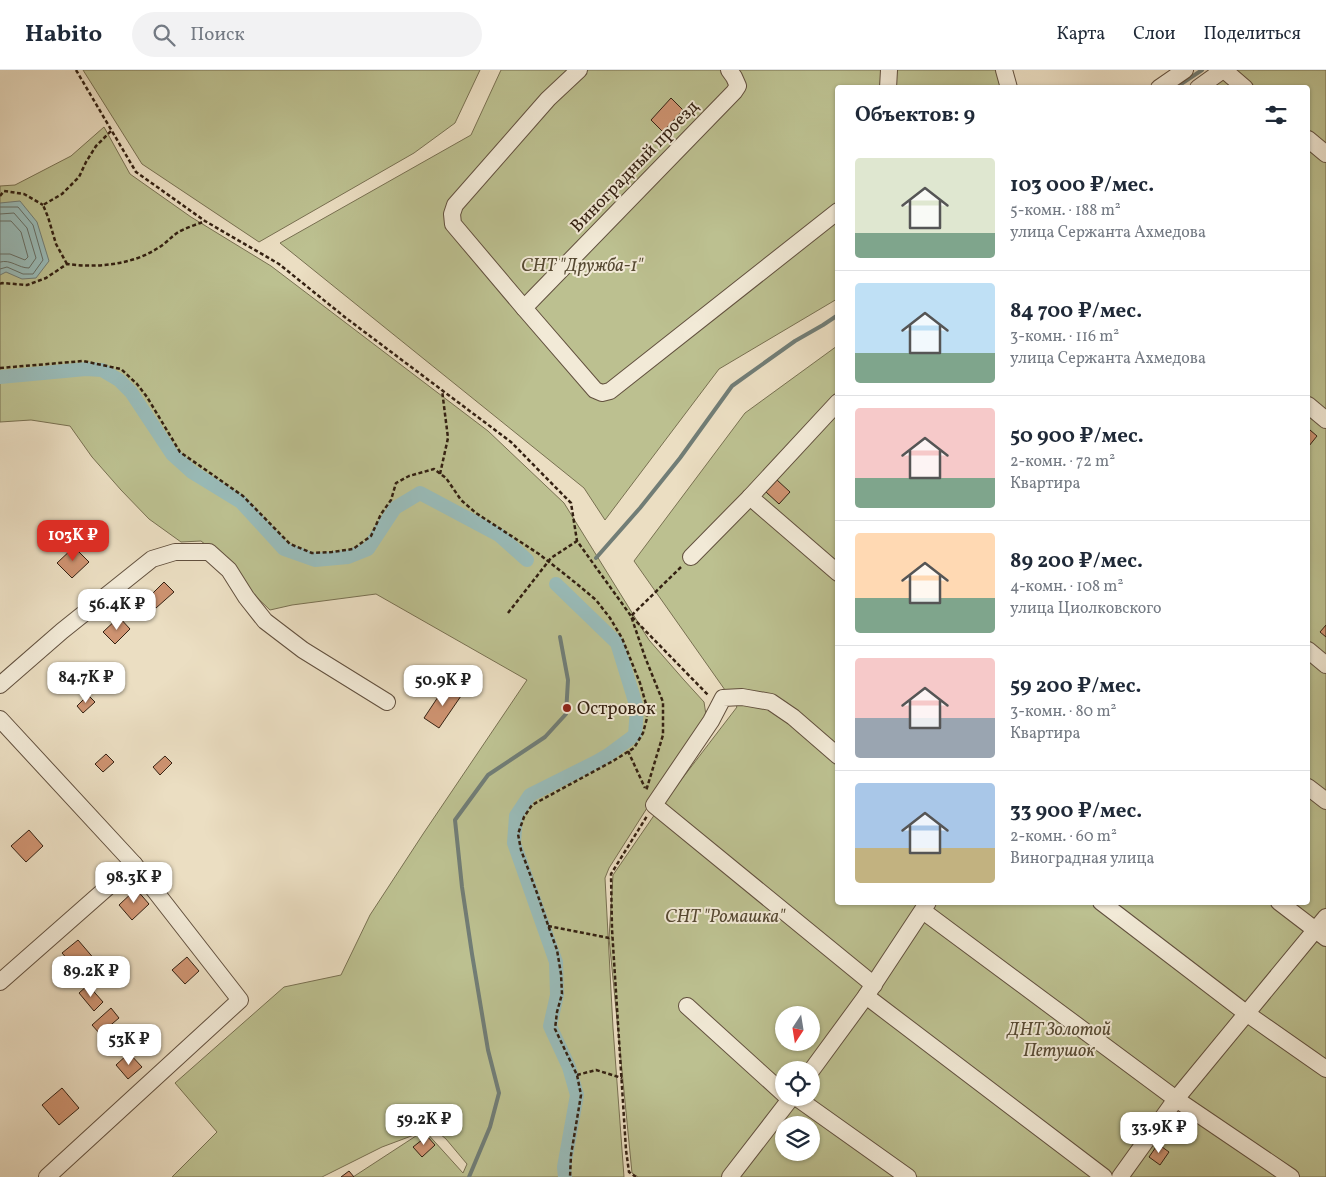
<!DOCTYPE html>
<html lang="ru">
<head>
<meta charset="utf-8">
<style>
	:root { --surface:#fff; --page:#f2f2f3; --text:#1f2937; --muted:#747a83; --line:#e0e1e3; --accent:#d93025 }
	body { margin:0; font-family:Vollkorn,serif; background:var(--page); color:var(--text); height:100vh; display:flex; flex-direction:column; font-size:19px; white-space:nowrap }
	* { box-sizing:border-box; margin:0 }
	p { font-size:16px; color:var(--muted) }
	.icon { flex:none; width:28px; height:28px; fill:none; stroke:currentColor; stroke-width:2; stroke-linecap:round; stroke-linejoin:round }
	.map { position:relative; flex:1; overflow:hidden }
	.panel { position:absolute; left:835px; top:15px; width:475px; height:820px; display:flex; flex-direction:column; background:var(--surface); border-radius:5px; box-shadow:0 1px 4px #0004 }
	.panel>* { flex:none }
	.needle { width:32px; rotate:192deg }
	.fabs { position:absolute; left:775px; top:936px; display:grid; gap:10px }
	.fabs a { display:grid; place-items:center; width:45px; height:45px; border-radius:50%; background:var(--surface); box-shadow:0 1px 4px #0004; font-size:25px }
	.price { position:absolute; translate:-50% -42px; padding:0 11px; border-radius:10px; background:#fff; color:#222; font-size:16px; line-height:32px; filter:drop-shadow(0 1px 2px #0008) }
	.price::after { content:''; position:absolute; left:50%; top:30px; width:15px; height:11px; margin-left:-8px; background:inherit; clip-path:polygon(0 0,100% 0,50% 100%) }
	.price.active { background:var(--accent); color:#fff }
	ul { padding:0; list-style:none }
	li { display:flex; align-items:center; gap:15px; height:125px; padding:0 20px }
	li+li { border-top:1px solid var(--line) }
	li span { display:grid; place-items:center; flex:none; width:140px; height:100px; border-radius:5px; color:#555 }
	li>.icon { margin-inline-start:auto }
	span .icon { width:60px; height:60px; fill:#fffc; stroke-width:1 }
	li b { font-size:21px }
	h2 { display:flex; justify-content:space-between; align-items:center; height:60px; padding:0 20px; font-size:21px }
	header { display:flex; align-items:center; gap:30px; box-sizing:border-box; height:70px; padding:0 25px; background:var(--surface); border-bottom:1px solid var(--line) }
	header strong { font-size:24px }
	nav { display:flex; gap:28px; margin-inline-start:auto; font-size:18px }
	.search { width:350px; height:45px; background:var(--page); display:flex; align-items:center; gap:12px; box-sizing:border-box; padding:0 18px; border-radius:28px; color:var(--muted); font-size:19px }
	.map>svg:first-child { display:block }
	.green { fill:#bcc090; stroke:#787051; fill-rule:evenodd }
	.water { fill:#99bbb8; stroke:#717d76 }
	.lines { fill:none; stroke-linecap:round; stroke-linejoin:round }
	.shore { stroke:#666e65; stroke-width:1 }
	.stream { stroke:#717d76; stroke-width:4 }
	.canal { stroke:#99bbb8; stroke-width:14 }
	.building { fill:#ce9371; stroke:#342112 }
	.minor-casing { stroke:#62503e; stroke-width:18 }
	.path { stroke:#342112; stroke-width:2.5; stroke-dasharray:4 2.5; stroke-linecap:butt }
	.minor { stroke:#f2ead7; stroke-width:16 }
	.poi-dot { fill:#8f2418; stroke:#f2ead7; stroke-width:2 }
	.labels { text-anchor:middle; stroke-width:4; stroke-linejoin:round; paint-order:stroke }
	.street-label { font-size:18px; fill:#342112; stroke:#f2ead7 }
	.park-label { font-size:18px; font-style:italic; fill:#564932; stroke:#f2ead7 }
	.poi-label { font-size:18px; fill:#342112; stroke:#f2ead7; text-anchor:start }
</style>
</head>
<body>
<header>
<strong>Habito</strong>
<div class="search"><svg class="icon" aria-label="search" viewBox="0 0 24 24"><circle cx="10" cy="10" r="6"/><path d="M15 15l6 6"/></svg>Поиск</div>
<nav><a>Карта</a><a>Слои</a><a>Поделиться</a></nav>
</header>
<div class="map">
<svg width="1326" height="1107" viewBox="0 0 1326 1107">
	<rect width="100%" height="100%" fill="#ebdec2"/>
	<filter id="stains"><feTurbulence type="fractalNoise" baseFrequency=".004" numOctaves="4"/><feColorMatrix values="0 0 0 0 .2 0 0 0 0 .09 0 0 0 0 .02 0 0 0 .5 -.17"/></filter>
	<radialGradient id="worn" r=".72"><stop offset=".6" stop-color="#630" stop-opacity="0"/><stop offset="1" stop-color="#630" stop-opacity=".3"/></radialGradient>
	<g class="green">
		<path d="M83,0H480L455,53L414,83L259,172L142,94Z"/>
		<path d="M501,0H999L1005,17L838,18L837,229L719,299L605,450L584,418L280,173L471,65Z"/>
		<path d="M1228,0H1326V1107H638L632,1103L609,868L613,805L655,744L737,637L634,491L745,343L837,276L838,832H1308V18L1202,17ZM784,945H811V972H784ZM784,1000H811V1028H784ZM784,1055H811V1082H784Z"/>
		<path d="M104,57L130,104L191,147L271,196L488,361L564,433L649,570L684,610L704,632L706,645L609,798L605,808L613,958L624,1107H353L422,1062L382,1077L322,1107H172L217,1062L175,1013L284,917L341,905L370,845L423,764L527,610L376,524L292,535L270,540L247,518L226,491L201,471L181,472L149,449L121,420L92,387L70,356L31,350L0,352V116L15,115L71,86ZM433,1058L446,1069L467,1094L463,1103L425,1061Z"/>
	</g>
	<path class="water" d="M20,131L37,152L49,191L36,208L22,209L6,202L0,205V133Z"/>
	<g class="lines">
		<g class="shore">
			<path d="M0,137H18L33,155L43,190L33,204H23L7,197L0,199"/>
			<path d="M0,144L14,143L27,158L36,188L29,198C18,198 11,189 0,192"/>
			<path d="M0,151H11L21,162L28,187L25,190L10,184H0"/>
		</g>
		<g class="stream">
			<path d="M1175,18L1202,0"/>
			<path d="M596,488L640,438L680,388L732,316L795,271L823,255L838,245"/>
			<path d="M469,1107L490,1057L499,1023L488,980L472,884L462,817L455,750L488,705L545,667L566,644L568,610L560,567"/>
		</g>
		<g class="canal">
			<path d="M0,307L86,299L102,300L119,310L131,322L172,384L192,402L241,432L284,479L315,490L348,487L368,479L395,438L420,423L499,465L527,490"/>
			<path d="M556,514L617,573L637,638L635,665L608,685L596,692L530,725L516,746L514,773L556,892L557,925L550,956L569,997L577,1025L564,1097L565,1107"/>
		</g>
	</g>
	<g class="building">
		<path d="M671,28L683,40L663,62L651,50Z"/>
		<path d="M1310,360L1317,366L1309,376L1308,374V363Z"/>
		<path d="M777,410L790,422L779,434L766,422Z"/>
		<path d="M74,477L89,492L72,508L57,493Z"/>
		<path d="M164,512L174,522L156,538L147,529Z"/>
		<path d="M119,547L130,559L115,574L103,562Z"/>
		<path d="M1326,555V567L1320,562Z"/>
		<path d="M67,598L76,609L64,621L54,610Z"/>
		<path d="M446,615L461,626L439,658L424,648Z"/>
		<path d="M88,625L95,632L83,643L77,636Z"/>
		<path d="M106,684L114,692L103,702L95,694Z"/>
		<path d="M165,686L172,693L160,705L153,697Z"/>
		<path d="M29,760L43,776L26,792L11,776Z"/>
		<path d="M136,819L149,834L132,850L119,835Z"/>
		<path d="M78,870L96,891L81,904L62,883Z"/>
		<path d="M187,887L199,901L185,914L172,900Z"/>
		<path d="M88,915L103,932L94,941L79,923Z"/>
		<path d="M111,938L119,948L100,964L92,955Z"/>
		<path d="M129,983L142,997L128,1009L116,995Z"/>
		<path d="M62,1018L79,1038L59,1055L42,1035Z"/>
		<path d="M427,1066L435,1075L422,1087L413,1077Z"/>
		<path d="M1158,1074L1169,1082L1160,1095L1149,1087Z"/>
		<path d="M349,1101L354,1107H341Z"/>
	</g>
	<g class="lines">
		<g class="minor-casing">
			<g id="minor">
				<path d="M579,0L548,29L455,135L452,144L453,154L524,238L595,320L602,323L610,321L838,141"/>
				<path d="M1004,0L1009,18"/>
				<path d="M1224,0L1245,18"/>
				<path d="M888,18L889,0"/>
				<path d="M1159,18L1185,0"/>
				<path d="M1198,18L1223,0"/>
				<path d="M1308,69L1326,84"/>
				<path d="M524,238L734,22L738,16L734,7L729,0"/>
				<path d="M1308,335L1326,350"/>
				<path d="M750,427L838,503"/>
				<path d="M691,487L750,427L838,332"/>
				<path d="M1308,580L1326,595"/>
				<path d="M0,615L62,561L152,489L175,482H209L229,500L246,527L265,551L303,580L387,632"/>
				<path d="M0,649L134,794L240,930L47,1107"/>
				<path d="M838,686L793,647L771,632L742,627L723,628L711,651L654,735L874,915"/>
				<path d="M1308,717L1326,731"/>
				<path d="M1101,832L1246,943L1326,999"/>
				<path d="M1279,832L1326,868"/>
				<path d="M923,841L1176,1029L1291,1107"/>
				<path d="M0,912L134,794"/>
				<path d="M866,926L1104,1107"/>
				<path d="M687,936L784,1024"/>
				<path d="M811,1001L866,926L928,832"/>
				<path d="M797,1028L908,1107"/>
				<path d="M730,1107L791,1028"/>
				<path d="M1120,1107L1176,1029L1326,847"/>
			</g>
		</g>
		<g class="path">
			<path d="M76,0L136,102L205,151L279,194L346,248L511,372L571,433L577,471L631,546L645,587L663,632V665L646,721"/>
			<path d="M0,126L4,121L24,124L43,135"/>
			<path d="M67,194L56,174L48,147L43,135L62,124L79,107L86,92L96,76L112,60"/>
			<path d="M0,214L2,213L27,215L46,208L67,194C97,198 132,195 158,178C165,174 170,168 177,163C184,158 196,155 205,151"/>
			<path d="M0,298L83,291L121,299L137,314L147,327L180,382L243,426L290,474L312,483L332,482L353,479L371,466L381,444L391,430L396,413L409,406L434,399L446,408L461,430L476,443L539,484L577,514L596,530L610,548L622,568L640,613L646,634L647,648L643,663L634,678L613,691L532,735L524,747L518,764L521,780L537,823L548,855L557,880L561,904L562,924L557,942L555,959L577,1005L581,1025L571,1085L570,1107"/>
			<path d="M440,404L448,368L442,320"/>
			<path d="M681,497L631,546L709,626"/>
			<path d="M508,543L551,488L577,471"/>
			<path d="M628,681L645,718"/>
			<path d="M548,856L609,868L612,867"/>
			<path d="M577,1005L596,1000L622,1008"/>
			<path d="M636,1107L629,1102L626,1080L612,859L611,804L647,746"/>
		</g>
		<use href="#minor" class="minor"/>
	</g>
	<circle class="poi-dot" cx="567" cy="638" r="5"/>
	<g class="labels">
		<g class="street-label">
			<text transform="translate(634 96) rotate(-46)" y="6">Виноградный проезд</text>
		</g>
		<g class="park-label">
			<text x="582" y="201">СНТ "Дружба-1"</text>
			<text x="725" y="852">СНТ "Ромашка"</text>
			<text x="1059" y="965">ДНТ Золотой<tspan x="1059" dy="21">Петушок</tspan></text>
		</g>
		<g class="poi-label">
			<text x="577" y="644">Островок</text>
		</g>
	</g>
	<rect width="100%" height="100%" filter="url(#stains)"/>
	<rect width="100%" height="100%" fill="url(#worn)"/>
</svg>
<div class="fabs">
<a><svg class="needle" viewBox="-14 -14 28 28"><path d="M0-13l5 13h-10z" fill="#e53935"/><path d="M0 13l5-13h-10z" fill="#747a83"/></svg></a>
<a><svg class="icon" aria-label="locate" viewBox="0 0 24 24"><circle cx="12" cy="12" r="6"/><path d="M12 2v4M12 18v4M2 12h4M18 12h4"/></svg></a>
<a><svg class="icon" aria-label="layers" viewBox="0 0 24 24"><path d="M12 4l9 5-9 5-9-5zM3 14l9 5 9-5"/></svg></a>
</div>
<b class="price active" style="left:73px;top:492px">103K ₽</b>
<b class="price" style="left:117px;top:561px">56.4K ₽</b>
<b class="price" style="left:86px;top:634px">84.7K ₽</b>
<b class="price" style="left:443px;top:637px">50.9K ₽</b>
<b class="price" style="left:134px;top:834px">98.3K ₽</b>
<b class="price" style="left:91px;top:928px">89.2K ₽</b>
<b class="price" style="left:129px;top:996px">53K ₽</b>
<b class="price" style="left:424px;top:1076px">59.2K ₽</b>
<b class="price" style="left:1159px;top:1084px">33.9K ₽</b>
<section class="panel">
<h2>Объектов: 9<svg class="icon" aria-label="filters" viewBox="0 0 24 24"><path d="M4 7h16M4 17h16"/><circle cx="9" cy="7" r="2"/><circle cx="15" cy="17" r="2"/></svg></h2>
<ul>
<li><span style="background:linear-gradient(#dfe7d0 75%,#7fa58c 0)"><svg class="icon" aria-label="home" viewBox="0 0 24 24"><path d="M3 11l9-7 9 7M6 9v11h12V9"/></svg></span><div><b>103 000 ₽/мес.</b><p>5-комн. · 188 m²</p><p>улица Сержанта Ахмедова</p></div></li>
<li><span style="background:linear-gradient(#bfe0f5 70%,#7fa58c 0)"><svg class="icon" aria-label="home" viewBox="0 0 24 24"><path d="M3 11l9-7 9 7M6 9v11h12V9"/></svg></span><div><b>84 700 ₽/мес.</b><p>3-комн. · 116 m²</p><p>улица Сержанта Ахмедова</p></div></li>
<li><span style="background:linear-gradient(#f6c9c9 70%,#7fa58c 0)"><svg class="icon" aria-label="home" viewBox="0 0 24 24"><path d="M3 11l9-7 9 7M6 9v11h12V9"/></svg></span><div><b>50 900 ₽/мес.</b><p>2-комн. · 72 m²</p><p>Квартира</p></div></li>
<li><span style="background:linear-gradient(#ffd9b3 65%,#7fa58c 0)"><svg class="icon" aria-label="home" viewBox="0 0 24 24"><path d="M3 11l9-7 9 7M6 9v11h12V9"/></svg></span><div><b>89 200 ₽/мес.</b><p>4-комн. · 108 m²</p><p>улица Циолковского</p></div></li>
<li><span style="background:linear-gradient(#f6c9c9 60%,#9aa5b1 0)"><svg class="icon" aria-label="home" viewBox="0 0 24 24"><path d="M3 11l9-7 9 7M6 9v11h12V9"/></svg></span><div><b>59 200 ₽/мес.</b><p>3-комн. · 80 m²</p><p>Квартира</p></div></li>
<li><span style="background:linear-gradient(#a9c7e8 65%,#c2b280 0)"><svg class="icon" aria-label="home" viewBox="0 0 24 24"><path d="M3 11l9-7 9 7M6 9v11h12V9"/></svg></span><div><b>33 900 ₽/мес.</b><p>2-комн. · 60 m²</p><p>Виноградная улица</p></div></li>
</ul>
</section>
</div>
</body>
</html>
